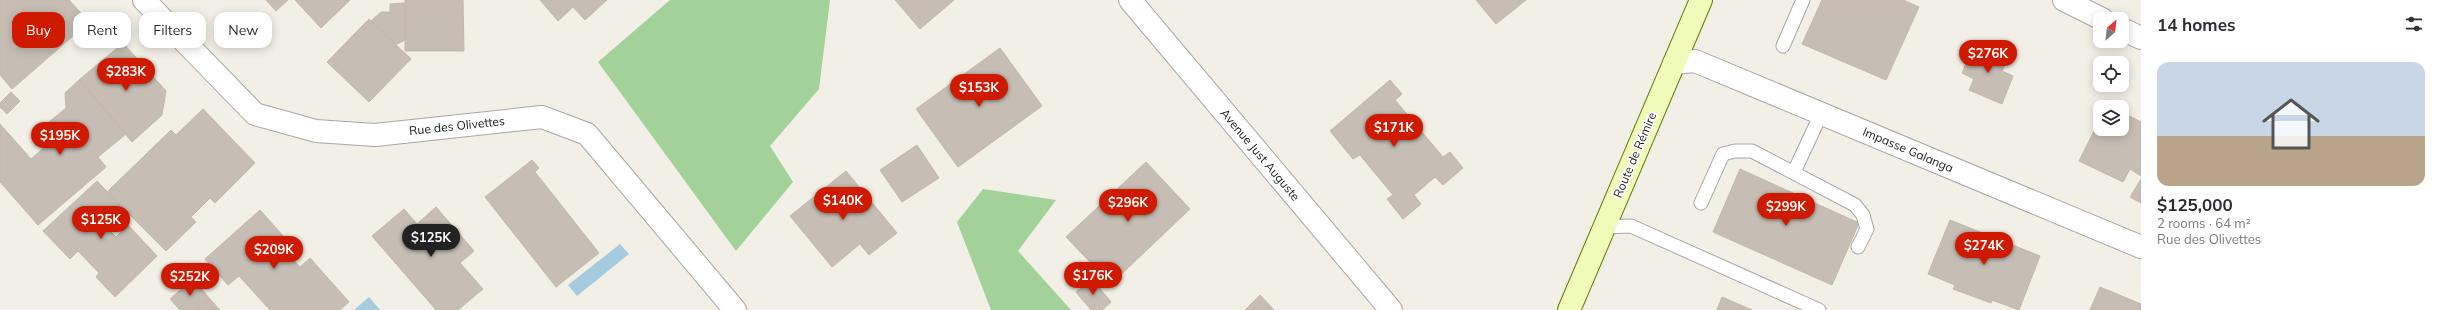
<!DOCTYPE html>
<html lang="en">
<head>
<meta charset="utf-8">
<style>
	:root { --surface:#fff; --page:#f7f7f7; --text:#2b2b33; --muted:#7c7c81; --accent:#d01a00 }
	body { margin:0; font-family:Mulish,sans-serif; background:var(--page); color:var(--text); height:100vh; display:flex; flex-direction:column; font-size:15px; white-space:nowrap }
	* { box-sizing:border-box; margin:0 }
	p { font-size:13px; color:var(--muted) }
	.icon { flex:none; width:22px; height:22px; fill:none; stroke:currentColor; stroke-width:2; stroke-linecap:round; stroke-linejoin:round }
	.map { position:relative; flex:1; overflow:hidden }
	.sheet { display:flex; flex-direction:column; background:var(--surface); width:300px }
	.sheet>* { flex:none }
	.banner { position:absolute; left:12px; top:12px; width:380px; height:36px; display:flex; gap:8px }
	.needle { width:26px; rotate:28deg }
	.buttons { position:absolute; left:2093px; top:12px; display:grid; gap:8px }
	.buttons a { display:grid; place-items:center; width:36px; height:36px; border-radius:8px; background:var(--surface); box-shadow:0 2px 10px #0003; font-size:20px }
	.price { position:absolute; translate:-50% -34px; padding:0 9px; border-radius:14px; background:var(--accent); color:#fff; font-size:13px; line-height:26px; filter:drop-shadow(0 1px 2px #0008) }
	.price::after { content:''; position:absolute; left:50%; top:24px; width:12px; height:9px; margin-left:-6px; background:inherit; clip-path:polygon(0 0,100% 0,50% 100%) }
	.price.on { background:#222; color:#fff }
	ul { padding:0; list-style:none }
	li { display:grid; align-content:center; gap:8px; height:212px; padding:0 16px }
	li span { display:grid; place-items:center; height:124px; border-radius:12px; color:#555 }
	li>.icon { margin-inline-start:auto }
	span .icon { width:72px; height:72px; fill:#fffc; stroke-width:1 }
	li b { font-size:17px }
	h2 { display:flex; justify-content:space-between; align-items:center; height:48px; padding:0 16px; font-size:17px }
	.pill { padding:0 14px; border-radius:12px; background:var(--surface); box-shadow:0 2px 10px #0003; font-size:14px; line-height:36px }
	.pill.on { background:var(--accent); color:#fff }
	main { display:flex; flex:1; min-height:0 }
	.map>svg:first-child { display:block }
	.forest { fill:#a3d19a }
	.water { fill:#a6cbdf }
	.building { fill:#c6beb5; stroke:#c3b7a8 }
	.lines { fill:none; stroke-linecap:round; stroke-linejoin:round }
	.service-casing { stroke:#a7a7a7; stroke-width:15 }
	.minor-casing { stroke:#a7a7a7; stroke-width:24 }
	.secondary-casing { stroke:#5f7c02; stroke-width:24 }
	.service { stroke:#fff; stroke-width:13 }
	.minor { stroke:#fff; stroke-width:22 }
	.secondary { stroke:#f0fbba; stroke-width:22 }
	.labels { text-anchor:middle; stroke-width:3.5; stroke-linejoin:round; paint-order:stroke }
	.street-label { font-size:12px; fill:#202020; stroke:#fff }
</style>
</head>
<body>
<main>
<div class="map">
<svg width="2141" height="310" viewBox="0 0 2141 310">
	<rect width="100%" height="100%" fill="#f1efe6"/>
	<g class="forest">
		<path d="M670,0H830L819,89L770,146L793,182L736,251L598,62Z"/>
		<path d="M983,189L1056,200L1018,251L1071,310H991L957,222Z"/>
	</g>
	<g class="water">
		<path d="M620,244L629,254L577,296L568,285Z"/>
		<path d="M369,297L380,310H354Z"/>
	</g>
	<g class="building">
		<path d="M0,0H69L89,22L12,89L0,75Z"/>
		<path d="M266,0H288L276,11Z"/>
		<path d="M295,0H350L321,28Z"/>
		<path d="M405,0H463L464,51H405Z"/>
		<path d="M540,0H607L585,20L573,7L558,21Z"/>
		<path d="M895,0H954L920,29Z"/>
		<path d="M1476,0H1526L1496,24Z"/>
		<path d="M1822,0H1903L1919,7L1886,80L1802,44Z"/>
		<path d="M405,3V40L395,45L371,21L381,12H390V4Z"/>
		<path d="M369,19L411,59L369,102L327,62Z"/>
		<path d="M123,43L166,91L162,115L132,142L79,80Z"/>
		<path d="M1975,43L2008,59L2002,71L2013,76L2002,104L1969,90L1974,79L1962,73Z"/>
		<path d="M1000,48L1042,106L958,167L916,109Z"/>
		<path d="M79,80L126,134L98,157L106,167L38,225L0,182V124L31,159L60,134L49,122L66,108L65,93Z"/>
		<path d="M1390,80L1402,94L1395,100L1443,157L1450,152L1463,168L1443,185L1435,177L1414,195L1421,204L1403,219L1387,199L1393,195L1360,155L1353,159L1330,131Z"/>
		<path d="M11,92L20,101L7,114L0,107V103Z"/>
		<path d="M203,109L255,163L215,203L210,198L191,217L196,222L166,251L107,192L171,130L176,135Z"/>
		<path d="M2122,112L2141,122V176L2130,169L2123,182L2079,161L2100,119V129H2122Z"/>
		<path d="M917,145L939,178L902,202L880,170Z"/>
		<path d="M532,160L539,168L535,172L599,253L556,287L485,197Z"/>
		<path d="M1146,162L1190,209L1111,284L1066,237Z"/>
		<path d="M1740,169L1859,223L1832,285L1713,232Z"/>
		<path d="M846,171L897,233L869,255L860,244L832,267L790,216Z"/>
		<path d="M2141,179V203L2130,197Z"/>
		<path d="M97,181L120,205L101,222L116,237L128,225L157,256L115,297L96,277L99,273L78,251L70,259L43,231Z"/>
		<path d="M436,207L474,251L460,263L483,289L458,310H436L372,236L404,209L417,224Z"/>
		<path d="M260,210L284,237L278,243L300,267L310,258L349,302L340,310H270L239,276L228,285L205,259Z"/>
		<path d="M1950,220L2040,256L2019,310L1992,300L1991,303L1953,289L1955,285L1928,274Z"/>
		<path d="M193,279L210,299L196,310H180L170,299Z"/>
		<path d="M1092,279L1111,302L1102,310H1091L1076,292Z"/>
		<path d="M2100,287L2141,304V310H2090Z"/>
		<path d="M1260,295L1274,310H1245Z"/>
		<path d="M1722,297L1752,310H1717Z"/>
		<path d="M210,299L220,310H196Z"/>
	</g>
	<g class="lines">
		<g class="service-casing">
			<g id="service">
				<path d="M1783,46L1803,0"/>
				<path d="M1794,172L1821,114"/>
				<path d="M1701,203L1723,154L1735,151H1752L1855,205L1863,215L1867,229L1858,247"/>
				<path d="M1605,227L1631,226L1819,310"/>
			</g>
		</g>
		<g class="minor-casing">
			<g id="minor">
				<path d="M144,0L255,114L316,131L375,135L542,117L587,134L735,310"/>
				<path d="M1130,0L1391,310"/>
				<path d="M2064,0L2102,19"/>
				<path d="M2122,29L2141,38"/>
				<path d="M1674,63L1695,61L2141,247"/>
			</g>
		</g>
		<g class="secondary-casing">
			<path id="secondary" d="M1569,310L1701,0"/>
		</g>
		<use href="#service" class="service"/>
		<use href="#minor" class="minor"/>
		<use href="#secondary" class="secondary"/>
	</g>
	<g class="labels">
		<g class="street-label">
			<text transform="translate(457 126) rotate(-6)" y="4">Rue des Olivettes</text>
			<text transform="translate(1908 150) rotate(23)" y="4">Impasse Galanga</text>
			<text transform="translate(1260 155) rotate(50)" y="4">Avenue Just Auguste</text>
			<text transform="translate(1635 155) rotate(-67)" y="4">Route de Rémire</text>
		</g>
	</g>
</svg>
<div class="buttons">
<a><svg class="needle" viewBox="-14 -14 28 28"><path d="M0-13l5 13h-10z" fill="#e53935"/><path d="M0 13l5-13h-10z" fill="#7c7c81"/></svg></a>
<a><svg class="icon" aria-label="locate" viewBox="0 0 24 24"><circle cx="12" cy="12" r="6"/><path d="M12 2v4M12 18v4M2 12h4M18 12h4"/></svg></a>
<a><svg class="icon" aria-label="layers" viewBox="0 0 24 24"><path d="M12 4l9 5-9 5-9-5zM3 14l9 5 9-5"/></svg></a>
</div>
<b class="price" style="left:1988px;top:74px">$276K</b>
<b class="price" style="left:126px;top:92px">$283K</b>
<b class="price" style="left:979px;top:108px">$153K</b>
<b class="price" style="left:1394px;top:148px">$171K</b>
<b class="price" style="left:60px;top:156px">$195K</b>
<b class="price" style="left:843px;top:221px">$140K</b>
<b class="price" style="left:1128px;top:223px">$296K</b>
<b class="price" style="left:1786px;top:227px">$299K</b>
<b class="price" style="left:101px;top:240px">$125K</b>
<b class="price on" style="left:431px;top:258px">$125K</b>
<b class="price" style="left:1984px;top:266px">$274K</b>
<b class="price" style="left:274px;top:270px">$209K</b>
<b class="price" style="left:1093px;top:296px">$176K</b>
<b class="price" style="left:190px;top:297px">$252K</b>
<div class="banner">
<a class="pill on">Buy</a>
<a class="pill">Rent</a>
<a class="pill">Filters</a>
<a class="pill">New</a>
</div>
</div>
<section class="sheet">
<h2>14 homes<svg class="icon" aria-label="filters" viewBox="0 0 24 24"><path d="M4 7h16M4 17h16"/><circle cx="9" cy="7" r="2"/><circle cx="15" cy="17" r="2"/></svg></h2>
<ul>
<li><span style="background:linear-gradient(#c9d6e8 60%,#b9a48a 0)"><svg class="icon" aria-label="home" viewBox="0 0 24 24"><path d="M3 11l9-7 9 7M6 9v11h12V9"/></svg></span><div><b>$125,000</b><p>2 rooms · 64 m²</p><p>Rue des Olivettes</p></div></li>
</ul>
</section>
</main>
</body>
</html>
